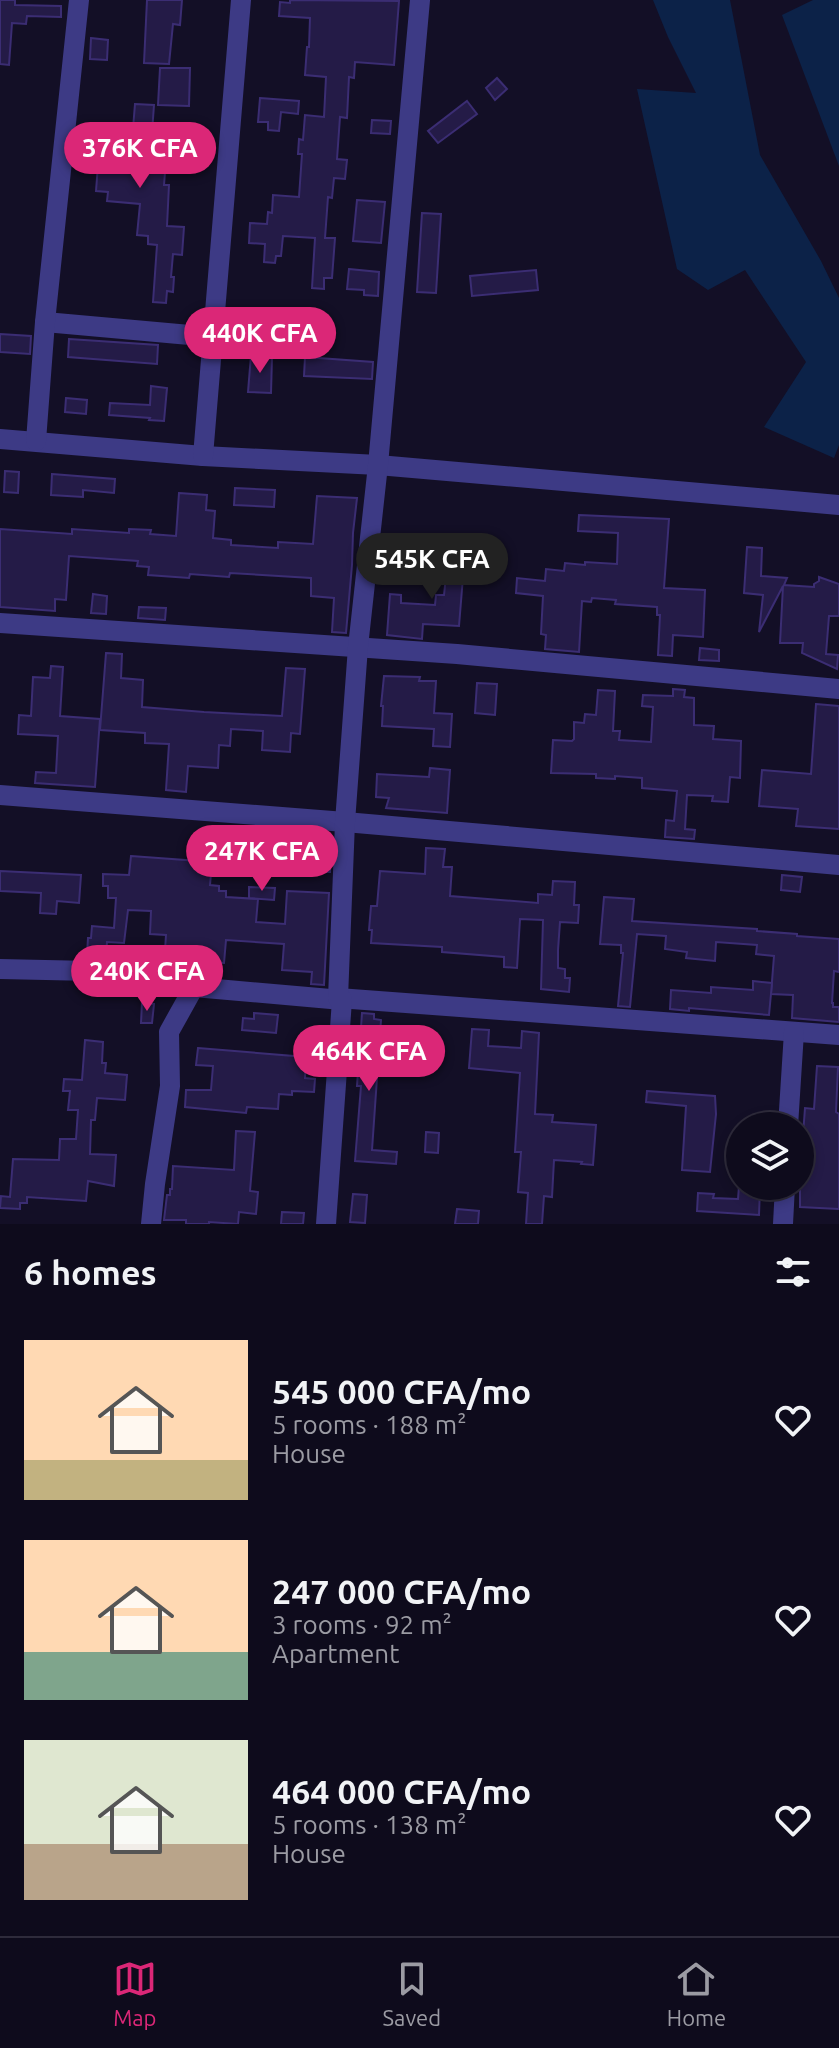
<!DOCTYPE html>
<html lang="en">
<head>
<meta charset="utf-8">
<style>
	:root { --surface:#0e0b1c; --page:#171425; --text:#f1f3f6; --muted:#9b9ba3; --line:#2e2b3b; --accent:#db2777 }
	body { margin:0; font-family:Ubuntu,sans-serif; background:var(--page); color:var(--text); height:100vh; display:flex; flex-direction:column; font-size:30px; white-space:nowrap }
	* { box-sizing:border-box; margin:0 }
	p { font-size:26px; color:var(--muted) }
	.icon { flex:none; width:44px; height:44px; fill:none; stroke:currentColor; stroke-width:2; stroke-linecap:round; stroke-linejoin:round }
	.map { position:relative; height:1224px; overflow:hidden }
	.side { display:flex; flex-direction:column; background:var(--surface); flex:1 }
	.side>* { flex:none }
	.controls { position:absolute; left:726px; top:1112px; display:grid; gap:16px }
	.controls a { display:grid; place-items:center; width:88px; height:88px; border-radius:50%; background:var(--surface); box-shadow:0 4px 12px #0003,0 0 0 2px var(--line); font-size:40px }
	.price { position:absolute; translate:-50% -68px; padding:0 18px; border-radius:28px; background:var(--accent); color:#fff; font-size:26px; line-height:52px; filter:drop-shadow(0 2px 4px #0008) }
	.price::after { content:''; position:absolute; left:50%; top:48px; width:24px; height:18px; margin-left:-12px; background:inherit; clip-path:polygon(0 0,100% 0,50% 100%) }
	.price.active { background:#222; color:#fff }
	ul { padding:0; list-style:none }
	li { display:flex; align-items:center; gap:24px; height:200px; padding:0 24px }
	li span { display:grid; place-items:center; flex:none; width:224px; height:160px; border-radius:0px; color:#555 }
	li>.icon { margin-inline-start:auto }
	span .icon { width:96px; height:96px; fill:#fffc; stroke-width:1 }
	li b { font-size:34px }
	h2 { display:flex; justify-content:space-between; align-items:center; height:96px; padding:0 24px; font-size:34px }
	.dock { display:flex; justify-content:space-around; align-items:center; height:112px; border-top:2px solid var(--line); background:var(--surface); font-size:22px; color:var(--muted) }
	.dock a { display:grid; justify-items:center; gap:4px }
	.dock .active { color:var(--accent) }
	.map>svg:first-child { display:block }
	.water { fill:#0c2248 }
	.building { fill:#241b47; stroke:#3b2d73; stroke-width:2 }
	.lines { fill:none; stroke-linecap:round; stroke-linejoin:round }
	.minor { stroke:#3d3a85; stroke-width:20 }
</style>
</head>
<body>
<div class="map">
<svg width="839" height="1224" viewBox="0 0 839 1224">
	<rect width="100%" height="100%" fill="#130f26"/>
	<g class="water">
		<path d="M653,0H730L760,155L821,261L839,298V445L834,458L764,427L806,362L745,270L708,290L677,269L637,89L696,93L668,37Z"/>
		<path d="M813,0H839V166L782,15Z"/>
	</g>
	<g class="building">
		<path d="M0,0H15V5L61,6V17L27,16L26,24L12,23L9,65L0,64Z"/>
		<path d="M147,0H182L180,25L173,24L169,64L144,63Z"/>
		<path d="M290,0L399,1L394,65L355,62L354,78L349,77L347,118L340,117L337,159L347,160L345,179L334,178L332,198L328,197L325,238H335L332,278H324V289L312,288L315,238L283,236L281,256H276L275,263L264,262L265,244L249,243L250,223L267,224L268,212L272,213L273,195L299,197L302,154H298L299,139L303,140L305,115L324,117L326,77L305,75L307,47H309L310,18L279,16L280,2L290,3Z"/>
		<path d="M91,38L108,40L107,60L90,59Z"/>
		<path d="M160,68H190L189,106L158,105Z"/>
		<path d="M497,78L507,89L495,100L486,88Z"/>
		<path d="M260,98L299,101L298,114L281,112L279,131L268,130V122H258Z"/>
		<path d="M467,101L477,114L438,143L428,131Z"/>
		<path d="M135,104L154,105L151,146L167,147L164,185H169L167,226L184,227L182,255L173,254L171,277H174L173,292L167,291L166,303L153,302L157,245L148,244V236L137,235L140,204L107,201L108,192L96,191L98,165L82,164L84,140L86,138L132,141Z"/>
		<path d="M372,120L391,121L390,134L371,133Z"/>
		<path d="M357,200L385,202L381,243L353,241Z"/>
		<path d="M422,213L441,214L436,293L417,292Z"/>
		<path d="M349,269L379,272L378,296L364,295V290L347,289Z"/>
		<path d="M536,270L538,290L472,296L470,276Z"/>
		<path d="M276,313L309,316L308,328L275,326Z"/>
		<path d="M0,334L31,336L30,354L0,352Z"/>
		<path d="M69,339L158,345L157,364L68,357Z"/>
		<path d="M251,355L272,357L271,393L248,392Z"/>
		<path d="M305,357L373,362L372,379L304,376Z"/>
		<path d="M151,386L167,388L164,421L149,420L150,418L109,415L110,403L150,405Z"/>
		<path d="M66,398L87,400L86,414L65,412Z"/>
		<path d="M5,471L19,472L18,493L4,492Z"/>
		<path d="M52,474L115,479L114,493L83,490V497L51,495Z"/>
		<path d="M235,488L275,490L274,507L234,505Z"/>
		<path d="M179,493L207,495L206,510L215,511L213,538L231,540V545L278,548V542L313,544L317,496L357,498L353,533L352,565L346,633L332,632L334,598L311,596V578L230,573L229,577L190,574L189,578L148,575L149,567L137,566L138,561L69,556L66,600L55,599V611L0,607V529L72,534V529L129,533V529L151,530L150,534L176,536Z"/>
		<path d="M579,515L669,519L664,588L705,590L703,637L673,635L672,656L658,655L660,615H657V607L615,604L616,600L592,598L591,602L582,601L579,652L545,649L546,635L541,634L543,596L516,593L517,578L545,581L546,569L564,571L565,563L585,565V562L617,564L618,533L578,531Z"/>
		<path d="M450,539L466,540L459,626L423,624L422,639L387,635L390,594L401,595V603L435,605L436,595H444Z"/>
		<path d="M747,547L762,548L761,576L787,578L784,585L814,587V584L819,581V577L839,584V616H829L826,654L838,655L837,669L802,653L803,643H780L783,586L759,632L763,595L744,593Z"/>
		<path d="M93,594L107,596L106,614L91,613Z"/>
		<path d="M139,607L166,608L165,620L138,618Z"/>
		<path d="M700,648L719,650V661L699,660Z"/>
		<path d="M106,653L122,654L121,678L143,680L142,707L204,712L282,716L286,668L305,669L300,734L291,733L290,752L262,750L263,731L231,729L230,746L219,745L218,768L188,766L186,792L166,790L169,744L145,743V733L100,730Z"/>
		<path d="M51,666L63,667L60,716L100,719L95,787L35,783L36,772L56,773L58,736L18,734L19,715L31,716L33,677L50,678Z"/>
		<path d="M384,676L420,677L419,681H436L434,713L452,714L450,747L433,746L434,729L382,726L383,706H381Z"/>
		<path d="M477,683L497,684L495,715L475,713Z"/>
		<path d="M673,689L685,690L684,697L694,698V725L714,726L713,739L741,741L740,778L730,777L728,802L712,801L713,796L687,795L685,829L695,830L694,839L665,837L666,820L674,821L677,791L642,788V778L615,776V779L596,778V774L551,773L553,740L572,741L574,739V722L584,723L585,714L596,715L598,690L615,691L613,731H620L619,740L651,742L653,707L642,706L643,695L673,696Z"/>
		<path d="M816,704L839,706V829L796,826L798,809L759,806L762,770L811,774Z"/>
		<path d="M430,768L450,770L447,813L386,808L389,798L376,797L377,774L429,777Z"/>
		<path d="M213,828L233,830L232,849L212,848Z"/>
		<path d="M324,836H331L330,872H322Z"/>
		<path d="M426,848L445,849L443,867H452L450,896L538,903V894L552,895L553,881L575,882L574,905H579L578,923L560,922L558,950V968L565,969V978H570L569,992L541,989L543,920L520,919L517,968L504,967V957L442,952V947L371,943L372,930H369L371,906H377L380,871L425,874Z"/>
		<path d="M131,856L212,862L210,885L219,886V891H226V897L258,899L256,922L285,924L287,891L329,893L324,985L311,984L312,972L282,970L284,944L226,940L224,963L205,962V954L165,950L166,935L150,934L151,911L128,910L124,943L107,942L106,956L87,955L88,938H91L92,926L114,928L116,898H108V886H103V874L129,875Z"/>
		<path d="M0,871L81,875L79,903L57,901L56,914L40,913L41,893L0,891Z"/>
		<path d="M782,875L802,877L800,892L781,890Z"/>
		<path d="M249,887L275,888L274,900L249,898Z"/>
		<path d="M604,897L634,899L632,921L757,929V931L797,934V936L839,939V972L834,971L832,1003H833V1007H839V1022L792,1018L793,995L771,994L774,956L756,954L757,945L716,942L715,961L686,958L687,952L665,949L666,936L637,934L630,1007L618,1006L623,953H621V945L600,944Z"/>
		<path d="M753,981L772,983L769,1015L689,1008V1011L670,1009L671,990L711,993V987L753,990Z"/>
		<path d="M142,1003L154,1004L152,1023H141Z"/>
		<path d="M254,1013L278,1015L276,1033L242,1030L243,1018L254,1019Z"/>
		<path d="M362,1013L374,1014V1019L381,1020L372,1150L397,1152L396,1164L355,1161L361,1086H357Z"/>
		<path d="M472,1029L489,1030L488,1046L521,1048L522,1031L539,1033L535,1114L553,1115L552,1122L596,1125L593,1165L581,1164L582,1162L554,1160L552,1197L544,1196L542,1224H526L528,1193L518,1192L521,1152H515L520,1073L469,1068Z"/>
		<path d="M85,1040L103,1042L102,1063H106L105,1073L127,1075L125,1100L97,1098L95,1120H91L90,1154L116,1155L114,1186L88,1181L86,1201L27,1197V1203H20V1209L0,1208L1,1196L10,1197L13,1159L59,1160L60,1139H76L78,1110H68L70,1091H63L64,1079L82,1080Z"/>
		<path d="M198,1048L306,1057L305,1078L315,1079L314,1092L292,1091V1095L279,1094L278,1109L247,1107L246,1113L185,1107L186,1090H211L213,1066L196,1065Z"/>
		<path d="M817,1066L838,1067L836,1112L839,1114V1209L800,1207V1176L805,1108L814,1109Z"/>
		<path d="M647,1091L715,1096L716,1114L710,1172L682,1170L686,1106L646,1102Z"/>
		<path d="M236,1131L255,1132L250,1191L258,1192L256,1214L239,1212L238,1224L209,1222V1224H186V1220H164L167,1195H170V1189H172L173,1166L234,1170Z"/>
		<path d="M426,1132L439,1133L438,1153L425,1152Z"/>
		<path d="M739,1186L760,1188L759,1215L697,1211L698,1193L714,1194L713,1198L738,1199Z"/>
		<path d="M353,1194L367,1195L365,1223L350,1222Z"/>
		<path d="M457,1209L479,1211L478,1224H455Z"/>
		<path d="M282,1212L304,1213L303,1224H281Z"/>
	</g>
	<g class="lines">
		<g class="minor">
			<path d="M45,322L212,337"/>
			<path d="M0,439L203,456L378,465L839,505"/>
			<path d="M36,441L45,322L79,0"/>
			<path d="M203,456L241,0"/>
			<path d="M0,623L457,654L839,689"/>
			<path d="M0,795L345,822L839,865"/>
			<path d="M0,969L91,971L194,987L342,1000"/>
			<path d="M338,998L839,1035"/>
			<path d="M788,1126L794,1032"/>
			<path d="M151,1224L155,1184L170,1086L169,1032L194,987"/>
			<path d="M326,1224L342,1000L338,998L345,822L358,647L378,465L420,0"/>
			<path d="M783,1224L785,1186"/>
		</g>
	</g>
</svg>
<div class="controls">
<a><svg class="icon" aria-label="layers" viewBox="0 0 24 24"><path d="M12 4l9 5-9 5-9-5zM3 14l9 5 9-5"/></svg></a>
</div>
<b class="price" style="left:140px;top:190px">376K CFA</b>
<b class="price" style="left:260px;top:375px">440K CFA</b>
<b class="price active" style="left:432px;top:601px">545K CFA</b>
<b class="price" style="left:262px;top:893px">247K CFA</b>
<b class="price" style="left:147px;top:1013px">240K CFA</b>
<b class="price" style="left:369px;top:1093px">464K CFA</b>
</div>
<section class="side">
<h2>6 homes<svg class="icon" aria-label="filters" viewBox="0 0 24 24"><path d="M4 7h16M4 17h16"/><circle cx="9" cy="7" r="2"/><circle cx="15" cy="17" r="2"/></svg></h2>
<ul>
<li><span style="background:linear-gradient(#ffd9b3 75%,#c2b280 0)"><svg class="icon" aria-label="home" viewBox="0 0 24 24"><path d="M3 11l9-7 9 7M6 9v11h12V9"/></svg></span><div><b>545 000 CFA/mo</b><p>5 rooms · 188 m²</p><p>House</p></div><svg class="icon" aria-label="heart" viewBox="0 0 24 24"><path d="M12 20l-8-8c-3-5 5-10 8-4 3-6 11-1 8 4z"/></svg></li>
<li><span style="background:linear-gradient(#ffd9b3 70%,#7fa58c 0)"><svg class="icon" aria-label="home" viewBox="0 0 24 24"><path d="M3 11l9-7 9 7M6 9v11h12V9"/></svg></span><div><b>247 000 CFA/mo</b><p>3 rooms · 92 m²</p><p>Apartment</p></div><svg class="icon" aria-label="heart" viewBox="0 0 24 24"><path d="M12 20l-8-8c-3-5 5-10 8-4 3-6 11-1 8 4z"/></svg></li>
<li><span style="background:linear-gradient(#dfe7d0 65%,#b9a48a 0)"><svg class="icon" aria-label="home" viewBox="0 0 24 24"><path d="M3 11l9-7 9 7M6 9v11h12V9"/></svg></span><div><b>464 000 CFA/mo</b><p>5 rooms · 138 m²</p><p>House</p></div><svg class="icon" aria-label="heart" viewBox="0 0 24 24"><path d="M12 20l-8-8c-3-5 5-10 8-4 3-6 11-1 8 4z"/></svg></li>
</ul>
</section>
<nav class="dock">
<a class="active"><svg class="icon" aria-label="map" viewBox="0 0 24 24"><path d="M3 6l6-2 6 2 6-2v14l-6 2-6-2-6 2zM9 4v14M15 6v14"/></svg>Map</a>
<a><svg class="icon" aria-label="saved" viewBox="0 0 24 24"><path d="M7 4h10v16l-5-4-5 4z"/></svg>Saved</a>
<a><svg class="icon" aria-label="home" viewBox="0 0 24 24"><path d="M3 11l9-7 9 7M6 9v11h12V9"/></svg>Home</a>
</nav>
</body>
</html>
